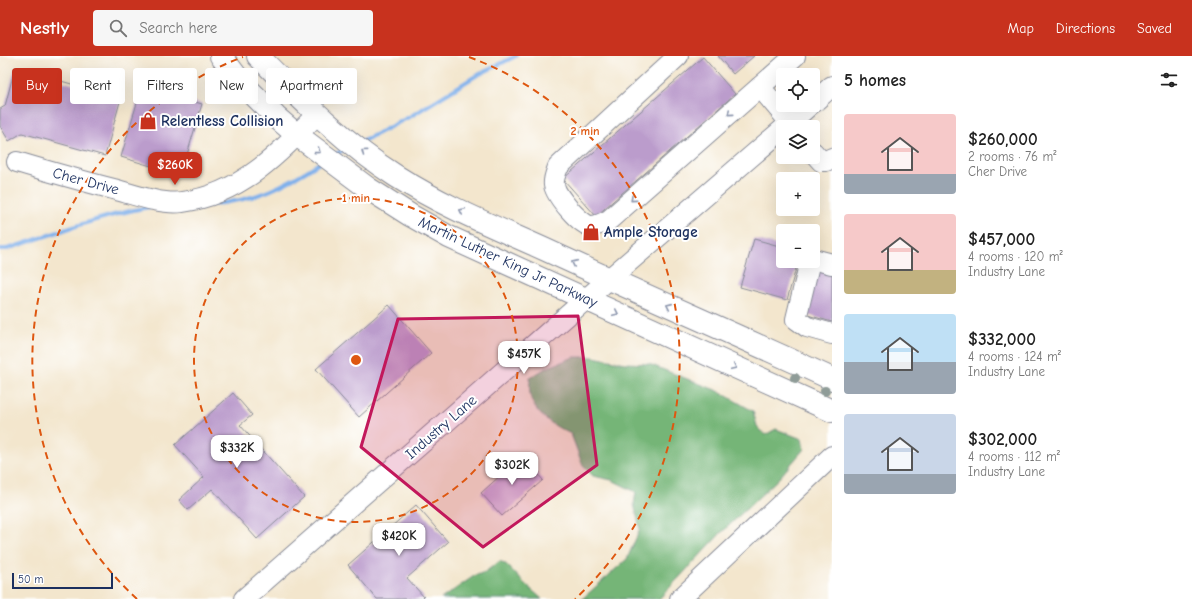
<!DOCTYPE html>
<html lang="en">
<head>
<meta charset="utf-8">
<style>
	:root { --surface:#fff; --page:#f6f6f6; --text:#222; --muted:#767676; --accent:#c8321e }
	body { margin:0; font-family:"Comic Neue",sans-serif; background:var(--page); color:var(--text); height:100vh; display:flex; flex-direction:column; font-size:15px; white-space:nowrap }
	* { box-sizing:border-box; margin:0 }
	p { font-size:13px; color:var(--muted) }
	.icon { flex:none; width:22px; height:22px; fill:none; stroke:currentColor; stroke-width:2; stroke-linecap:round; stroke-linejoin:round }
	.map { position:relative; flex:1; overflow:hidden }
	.details { display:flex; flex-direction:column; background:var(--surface); width:360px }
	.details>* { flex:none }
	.top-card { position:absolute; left:12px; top:12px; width:380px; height:36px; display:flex; gap:8px }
	.buttons { position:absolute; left:776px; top:12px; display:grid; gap:8px }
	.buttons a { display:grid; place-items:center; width:44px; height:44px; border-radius:4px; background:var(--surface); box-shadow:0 4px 16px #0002; font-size:20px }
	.scale { position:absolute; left:12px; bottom:10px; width:101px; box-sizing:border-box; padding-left:4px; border:2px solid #1b2f5e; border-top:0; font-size:11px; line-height:14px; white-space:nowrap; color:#1b2f5e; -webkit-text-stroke:3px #fff; paint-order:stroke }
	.price { position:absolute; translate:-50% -34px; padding:0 9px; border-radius:8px; background:#fff; color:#222; font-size:13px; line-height:26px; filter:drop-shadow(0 1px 2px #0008) }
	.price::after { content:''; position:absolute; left:50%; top:24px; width:12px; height:9px; margin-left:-6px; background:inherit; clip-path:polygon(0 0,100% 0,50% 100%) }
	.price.active { background:var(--accent); color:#fff }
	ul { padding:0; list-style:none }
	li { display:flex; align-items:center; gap:12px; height:100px; padding:0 12px }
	li span { display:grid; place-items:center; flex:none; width:112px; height:80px; border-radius:4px; color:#555 }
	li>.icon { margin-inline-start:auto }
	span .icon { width:48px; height:48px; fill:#fffc; stroke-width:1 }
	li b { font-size:17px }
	h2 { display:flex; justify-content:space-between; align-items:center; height:48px; padding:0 12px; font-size:17px }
	.pill { padding:0 14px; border-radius:4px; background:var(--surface); box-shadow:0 4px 16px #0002; font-size:14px; line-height:36px }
	.pill.active { background:var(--accent); color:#fff }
	header { display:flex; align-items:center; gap:24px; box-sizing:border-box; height:56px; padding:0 20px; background:var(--accent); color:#fff }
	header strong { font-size:19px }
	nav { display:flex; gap:22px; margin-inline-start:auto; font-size:14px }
	.search { width:280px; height:36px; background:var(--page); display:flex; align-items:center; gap:10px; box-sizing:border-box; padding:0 14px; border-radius:4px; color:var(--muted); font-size:15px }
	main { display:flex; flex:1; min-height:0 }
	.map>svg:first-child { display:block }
	.forest { fill:#74b577; stroke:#48726a }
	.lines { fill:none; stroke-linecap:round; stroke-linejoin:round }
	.stream { stroke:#80b1eb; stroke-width:4 }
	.building { fill:#bb9ccc }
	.minor-casing { stroke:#878a96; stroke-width:22 }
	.major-casing { stroke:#878a96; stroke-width:24 }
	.minor { stroke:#fff; stroke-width:20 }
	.major { stroke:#fff; stroke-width:22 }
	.tree { fill:#8f9c98 }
	.oneway { stroke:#8d97ae }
	.marked { fill:#c2185b; fill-opacity:0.2; stroke:#c2185b; stroke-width:3; stroke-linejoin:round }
	.ring { fill:none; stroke:#de5710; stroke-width:2; stroke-dasharray:7 5 }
	.labels { text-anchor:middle; stroke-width:4; stroke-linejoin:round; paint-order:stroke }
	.poi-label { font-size:15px; font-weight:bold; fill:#1b2f5e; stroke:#fff; text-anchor:start }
	.street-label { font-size:15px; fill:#1b2f5e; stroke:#fff }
	.centre { fill:#de5710; stroke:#fff; stroke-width:2 }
	.ring-label { font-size:12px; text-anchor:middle; font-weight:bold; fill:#de5710; stroke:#fff; stroke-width:4; stroke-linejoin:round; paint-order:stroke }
</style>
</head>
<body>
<header>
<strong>Nestly</strong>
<div class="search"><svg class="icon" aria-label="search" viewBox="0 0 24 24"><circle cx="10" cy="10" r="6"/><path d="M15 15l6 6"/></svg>Search here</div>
<nav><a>Map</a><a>Directions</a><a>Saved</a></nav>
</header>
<main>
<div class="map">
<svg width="832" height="543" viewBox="0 0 832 543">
	<rect width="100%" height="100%" fill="#fff"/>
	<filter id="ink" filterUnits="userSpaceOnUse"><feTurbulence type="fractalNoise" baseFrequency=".025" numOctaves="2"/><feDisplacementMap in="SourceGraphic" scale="8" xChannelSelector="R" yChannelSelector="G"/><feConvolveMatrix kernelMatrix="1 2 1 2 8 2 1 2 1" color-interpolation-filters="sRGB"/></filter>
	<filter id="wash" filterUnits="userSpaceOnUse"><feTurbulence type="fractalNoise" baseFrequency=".012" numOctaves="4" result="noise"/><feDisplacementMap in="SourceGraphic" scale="16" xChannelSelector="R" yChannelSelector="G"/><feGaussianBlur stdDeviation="0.9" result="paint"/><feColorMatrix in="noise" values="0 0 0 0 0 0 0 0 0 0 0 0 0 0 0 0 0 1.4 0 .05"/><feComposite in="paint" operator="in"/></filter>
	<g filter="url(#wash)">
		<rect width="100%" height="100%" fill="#f3e6cd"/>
		<g class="forest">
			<path d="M574,301H593L625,307L649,308L718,335L753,355L757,370L765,379L776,373L802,383L804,393L779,422L720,478L659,543H582L627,503L640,473L634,448L636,436L612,424L593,420L583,410L571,378C554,370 533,358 530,338C529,333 530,327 530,322L546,312Z"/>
			<path d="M500,505L507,509L525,528L542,543H441L474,520L485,516Z"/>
		</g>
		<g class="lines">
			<g class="stream">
				<path d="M361,86L411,60L474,21L516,0"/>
				<path d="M334,99L347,92"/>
				<path d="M211,148C254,146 286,129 321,106"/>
				<path d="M0,193H7C54,178 100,160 149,151"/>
			</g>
		</g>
		<g id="blocks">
			<g class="building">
				<path d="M718,0H754L733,18Z"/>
				<path d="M703,1L735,38L596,160L563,123Z"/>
				<path d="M15,12L121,42L105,100L22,77L9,85L0,70V53L5,50Z"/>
				<path d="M142,30L202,48L181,119L121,101Z"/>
				<path d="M754,183L783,191V205H798L787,244L740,231Z"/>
				<path d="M817,208L832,212V266L804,258Z"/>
				<path d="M389,249L431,297L359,361L316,313Z"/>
				<path d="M233,337L252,359L240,369L304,441L257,483L212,433L188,454L179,444L204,421L175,389Z"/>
				<path d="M522,400L543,424L502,460L481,437Z"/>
				<path d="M416,449L448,486L407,522L424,541L422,543H377L348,509Z"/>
			</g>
		</g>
	</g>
	<g filter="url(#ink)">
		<use href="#blocks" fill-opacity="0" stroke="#878a96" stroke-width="1"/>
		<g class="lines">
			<g class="minor-casing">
				<g id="minor">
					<path d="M678,0L558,111C556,117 553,123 554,129C556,140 580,169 591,170C597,170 603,167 609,164L795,0"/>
					<path d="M760,31L794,71"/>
					<path d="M813,47L832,30"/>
					<path d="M785,71L810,49"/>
					<path d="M813,96L821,105H826L832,102"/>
					<path d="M17,106C50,116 83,125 117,134C135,139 163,149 182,146C240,139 279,98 317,58"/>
					<path d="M813,203L832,208"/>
					<path d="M810,205L796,263L807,271L832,278"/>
					<path d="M244,543L609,223L783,73"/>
					<path d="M680,543L832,400"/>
				</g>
			</g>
			<g class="major-casing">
				<g id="major">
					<path d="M221,0L240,25L276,61L297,79L369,133L410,159L449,181L832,355"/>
					<path d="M258,0C301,43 344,87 396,120C443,150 495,171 546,194C641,238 737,279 832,323"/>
				</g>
			</g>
			<use href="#minor" class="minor"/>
			<use href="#major" class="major"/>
		</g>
		<g class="tree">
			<circle cx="795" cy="322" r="5"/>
			<circle cx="825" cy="335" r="5"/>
		</g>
		<defs><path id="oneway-chevron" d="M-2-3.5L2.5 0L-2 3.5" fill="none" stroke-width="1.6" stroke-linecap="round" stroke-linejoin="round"/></defs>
		<g class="oneway">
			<use href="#oneway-chevron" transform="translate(730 57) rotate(139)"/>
			<use href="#oneway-chevron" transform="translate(318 95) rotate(36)"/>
			<use href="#oneway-chevron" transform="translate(364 96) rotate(-143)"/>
			<use href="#oneway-chevron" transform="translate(633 143) rotate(139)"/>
			<use href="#oneway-chevron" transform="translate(462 155) rotate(-154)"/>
			<use href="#oneway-chevron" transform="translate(574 207) rotate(-155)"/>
			<use href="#oneway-chevron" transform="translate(669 250) rotate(-156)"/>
			<use href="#oneway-chevron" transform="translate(616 257) rotate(25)"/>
			<use href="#oneway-chevron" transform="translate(734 311) rotate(25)"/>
		</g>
	</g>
	<path class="marked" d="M578,260L597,409L483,491L361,391L398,263Z"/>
	<g class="ring">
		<circle cx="356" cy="304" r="162"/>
		<path d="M137 543A324 324 0 0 1 243 1M469 1A324 324 0 0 1 575 543"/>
	</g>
	<defs>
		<g id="shop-bare" transform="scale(1.38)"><path d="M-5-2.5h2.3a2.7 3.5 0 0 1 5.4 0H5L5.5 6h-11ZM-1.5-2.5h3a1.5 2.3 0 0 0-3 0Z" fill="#c8321e" stroke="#fff" stroke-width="2.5" paint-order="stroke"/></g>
	</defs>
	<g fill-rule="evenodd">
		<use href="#shop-bare" x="148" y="65"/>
		<use href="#shop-bare" x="591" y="176"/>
	</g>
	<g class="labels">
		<g class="poi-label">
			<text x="161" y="70">Relentless Collision</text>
			<text x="604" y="181">Ample Storage</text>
		</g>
		<g class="street-label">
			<text transform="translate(86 125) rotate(15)" y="5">Cher Drive</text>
			<text transform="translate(508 206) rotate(25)" y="5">Martin Luther King Jr Parkway</text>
			<text transform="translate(441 371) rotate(-41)" y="5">Industry Lane</text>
		</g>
	</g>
	<circle cx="356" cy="304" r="6" class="centre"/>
	<g class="ring-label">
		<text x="585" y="79">2 min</text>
		<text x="356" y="146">1 min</text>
	</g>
</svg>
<div class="buttons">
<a><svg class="icon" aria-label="locate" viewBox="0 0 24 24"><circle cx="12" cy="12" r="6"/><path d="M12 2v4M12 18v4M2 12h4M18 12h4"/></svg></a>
<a><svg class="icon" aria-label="layers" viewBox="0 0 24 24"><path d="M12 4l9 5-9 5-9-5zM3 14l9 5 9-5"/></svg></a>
<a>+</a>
<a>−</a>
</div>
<div class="scale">50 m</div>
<b class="price active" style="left:175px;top:130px">$260K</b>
<b class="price" style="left:524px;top:319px">$457K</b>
<b class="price" style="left:237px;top:413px">$332K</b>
<b class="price" style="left:512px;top:430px">$302K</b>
<b class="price" style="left:399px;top:501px">$420K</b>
<div class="top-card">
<a class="pill active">Buy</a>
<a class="pill">Rent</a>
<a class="pill">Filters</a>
<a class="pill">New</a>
<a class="pill">Apartment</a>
</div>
</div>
<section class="details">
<h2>5 homes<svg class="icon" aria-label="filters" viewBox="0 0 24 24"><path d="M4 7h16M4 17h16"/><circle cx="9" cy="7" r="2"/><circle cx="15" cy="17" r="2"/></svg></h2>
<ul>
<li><span style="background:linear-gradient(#f6c9c9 75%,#9aa5b1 0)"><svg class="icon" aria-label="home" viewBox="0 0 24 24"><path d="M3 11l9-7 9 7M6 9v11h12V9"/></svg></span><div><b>$260,000</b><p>2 rooms · 76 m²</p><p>Cher Drive</p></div></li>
<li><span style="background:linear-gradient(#f6c9c9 70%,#c2b280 0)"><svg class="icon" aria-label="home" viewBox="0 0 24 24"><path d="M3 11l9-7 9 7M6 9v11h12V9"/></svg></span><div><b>$457,000</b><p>4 rooms · 120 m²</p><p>Industry Lane</p></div></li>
<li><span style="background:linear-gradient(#bfe0f5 60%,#9aa5b1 0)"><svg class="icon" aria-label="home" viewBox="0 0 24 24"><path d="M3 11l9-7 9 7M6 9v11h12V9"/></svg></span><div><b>$332,000</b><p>4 rooms · 124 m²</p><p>Industry Lane</p></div></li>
<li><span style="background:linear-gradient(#c9d6e8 75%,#9aa5b1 0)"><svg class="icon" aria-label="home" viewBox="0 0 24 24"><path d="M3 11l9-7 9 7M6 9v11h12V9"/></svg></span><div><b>$302,000</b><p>4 rooms · 112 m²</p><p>Industry Lane</p></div></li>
</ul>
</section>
</main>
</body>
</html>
